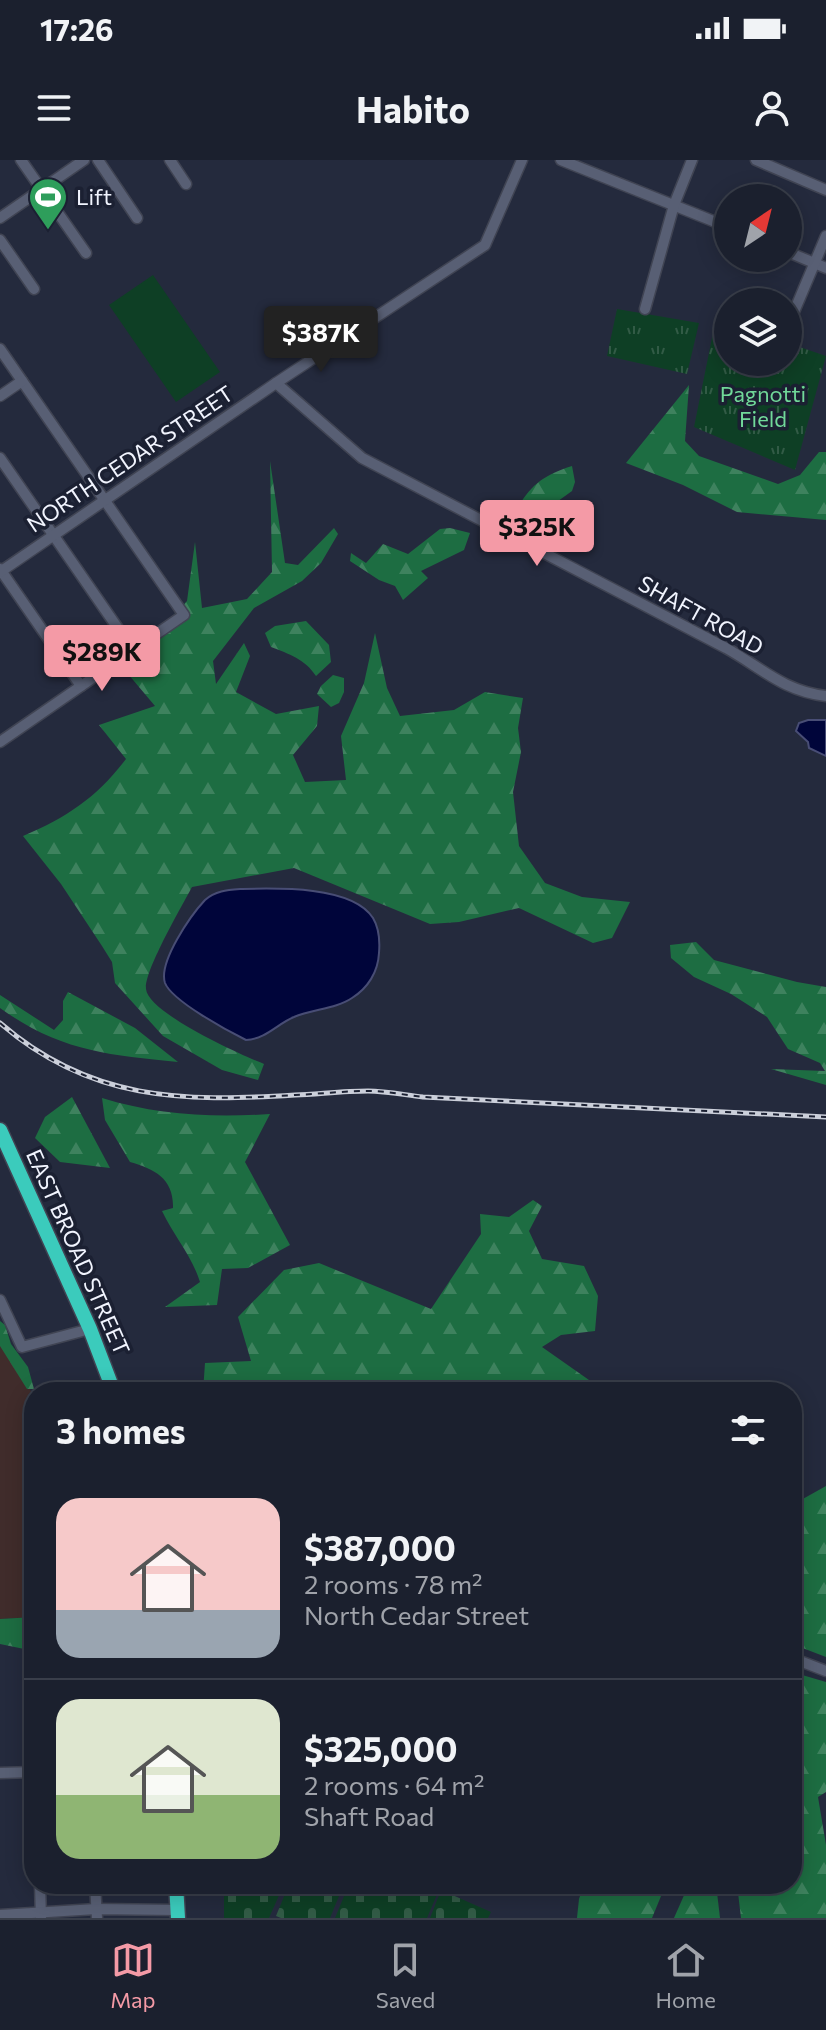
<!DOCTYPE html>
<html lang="en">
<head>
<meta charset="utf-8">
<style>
	:root { --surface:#1b202e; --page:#282d3a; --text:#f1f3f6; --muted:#a0a3aa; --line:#393e4a; --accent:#f49aa6 }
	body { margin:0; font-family:Commissioner,sans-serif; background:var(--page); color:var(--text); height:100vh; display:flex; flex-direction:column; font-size:30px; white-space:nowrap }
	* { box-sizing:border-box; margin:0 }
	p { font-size:26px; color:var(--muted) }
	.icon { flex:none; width:44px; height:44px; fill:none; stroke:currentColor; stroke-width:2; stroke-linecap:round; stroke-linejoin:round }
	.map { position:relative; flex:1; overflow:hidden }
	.sheet { position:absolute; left:24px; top:1222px; width:778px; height:512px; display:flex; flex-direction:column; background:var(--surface); border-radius:32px; box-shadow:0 4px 20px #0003,0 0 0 2px var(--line) }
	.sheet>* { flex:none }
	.needle { width:52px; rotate:35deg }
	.buttons { position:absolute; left:714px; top:24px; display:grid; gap:16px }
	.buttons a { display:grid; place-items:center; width:88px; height:88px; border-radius:50%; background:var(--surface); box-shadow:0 4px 20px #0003,0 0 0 2px var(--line); font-size:40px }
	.price { position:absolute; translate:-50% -68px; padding:0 18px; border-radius:8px; background:var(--accent); color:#111; font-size:26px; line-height:52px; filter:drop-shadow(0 2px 4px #0008) }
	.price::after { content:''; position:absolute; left:50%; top:48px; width:24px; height:18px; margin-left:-12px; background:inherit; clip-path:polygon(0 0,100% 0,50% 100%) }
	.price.current { background:#222; color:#fff }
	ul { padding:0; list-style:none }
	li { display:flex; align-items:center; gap:24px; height:200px; padding:0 32px }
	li+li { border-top:2px solid var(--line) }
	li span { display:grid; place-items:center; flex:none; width:224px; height:160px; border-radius:24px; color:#555 }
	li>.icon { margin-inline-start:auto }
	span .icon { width:96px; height:96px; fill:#fffc; stroke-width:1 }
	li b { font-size:34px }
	h2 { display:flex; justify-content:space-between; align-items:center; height:96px; padding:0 32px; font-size:34px }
	.status { display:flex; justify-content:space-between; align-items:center; height:56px; padding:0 40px; background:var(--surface); direction:ltr }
	.status svg { height:22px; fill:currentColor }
	header { display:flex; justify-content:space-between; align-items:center; height:104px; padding:0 32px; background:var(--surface); font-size:36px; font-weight:700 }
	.menu { display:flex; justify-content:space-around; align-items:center; height:112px; border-top:2px solid var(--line); background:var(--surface); font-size:22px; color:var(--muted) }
	.menu a { display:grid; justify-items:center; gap:4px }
	.menu .current { color:var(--accent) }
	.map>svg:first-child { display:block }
	.medical { fill:#402c2b }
	.grass { fill:#0e3f25 }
	.forest { fill:url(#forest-firs) }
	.cemetery { fill:url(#cemetery-stones) }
	.park { fill:url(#park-tufts) }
	.water { fill:#00053a; stroke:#484d75; stroke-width:2 }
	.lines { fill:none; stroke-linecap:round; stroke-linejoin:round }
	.minor-casing { stroke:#404453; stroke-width:13 }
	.highway-casing { stroke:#404453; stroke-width:17 }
	.minor { stroke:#585f74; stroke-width:10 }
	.highway { stroke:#3bcbbc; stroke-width:14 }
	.rail-casing { stroke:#cbcfda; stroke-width:5 }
	.rail { stroke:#1b2032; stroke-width:2; stroke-dasharray:6; stroke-linecap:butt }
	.labels { text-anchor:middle; stroke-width:7; stroke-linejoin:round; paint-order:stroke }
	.poi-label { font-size:22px; fill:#f1f4fe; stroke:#1b2032; text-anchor:start }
	.park-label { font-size:22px; fill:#71d99a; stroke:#1b2032 }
	.street-label { font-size:22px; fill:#f1f4fe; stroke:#1b2032 }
</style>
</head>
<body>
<div class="status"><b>17:26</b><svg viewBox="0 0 49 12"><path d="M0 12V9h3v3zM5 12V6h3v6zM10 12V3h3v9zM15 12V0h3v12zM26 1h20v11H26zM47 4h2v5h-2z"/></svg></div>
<header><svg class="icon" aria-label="menu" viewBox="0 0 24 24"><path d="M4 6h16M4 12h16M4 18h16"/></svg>Habito<svg class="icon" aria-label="person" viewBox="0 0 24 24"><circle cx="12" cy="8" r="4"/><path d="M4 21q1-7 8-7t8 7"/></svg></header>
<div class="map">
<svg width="826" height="1758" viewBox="0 0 826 1758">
	<defs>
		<pattern id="forest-firs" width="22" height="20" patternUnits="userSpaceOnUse" patternTransform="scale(2)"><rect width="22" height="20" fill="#1d6d42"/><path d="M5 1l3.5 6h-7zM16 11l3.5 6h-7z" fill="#3e825e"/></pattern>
		<pattern id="cemetery-stones" width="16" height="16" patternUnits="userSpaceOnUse" patternTransform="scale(2)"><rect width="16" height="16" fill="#0e3f25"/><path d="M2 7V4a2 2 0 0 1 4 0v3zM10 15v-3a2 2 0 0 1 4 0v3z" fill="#325b46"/></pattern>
		<pattern id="park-tufts" width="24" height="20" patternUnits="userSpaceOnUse" patternTransform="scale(2)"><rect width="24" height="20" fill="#0e3f25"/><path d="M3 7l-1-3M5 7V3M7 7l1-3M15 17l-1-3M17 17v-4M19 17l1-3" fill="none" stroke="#325b46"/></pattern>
	</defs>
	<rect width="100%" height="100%" fill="#242a3d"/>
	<g class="medical">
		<path d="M0,1173L34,1237V1457L0,1459Z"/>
		<path d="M97,1221L101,1232H49Z"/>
	</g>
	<path class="grass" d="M153,115L220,212L176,242L109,145Z"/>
	<g class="forest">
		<path d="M689,225L685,281L699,296L778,324L800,315L819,292H826V360L737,352L683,325L626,303Z"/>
		<path d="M270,301L285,403L298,405L334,368L338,374L321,403L302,421L254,448L213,501L216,524L244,483L250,496L236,532L276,554L319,546L317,566L293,595L305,622L346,620L341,576L364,523L375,473L387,528L400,556L454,550L485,532L523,538L518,568L521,592L513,632L519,686L545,723L582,737L630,742L612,778L593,783L519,748L459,762L430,764L294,708L192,727C182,746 144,811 146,829C148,853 241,895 264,904L258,920L222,910L163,876L115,823L112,802L102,786L61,724L23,676C68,657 97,637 126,599L99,565L155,546L123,508L187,441L195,382L202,448L247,439L272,412Z"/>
		<path d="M572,306L575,322L572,331L540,354L529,377L508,368C524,333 534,318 572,306Z"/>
		<path d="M450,368L470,373L464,390L421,411L428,418L403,440L395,426L379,420L350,401L351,393L366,403L383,384L408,394L440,369Z"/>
		<path d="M306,461L329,485L331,502L316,516C305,499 289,494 271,487L265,473L275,466Z"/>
		<path d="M333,515L344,518V532L339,543L331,547L317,534L321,526Z"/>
		<path d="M696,782L714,800L797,822L826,827V925L771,909L825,911L820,903L788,889L767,857L731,834L694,817L671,798L670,785Z"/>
		<path d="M68,832L135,868L178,902C107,895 60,891 0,848V835L54,870L63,860V841Z"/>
		<path d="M72,937L110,1008L60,1002L35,978L45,957Z"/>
		<path d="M102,938C157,955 212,958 270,954L245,1002L290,1085L248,1108L222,1109L217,1145L165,1147L200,1122C192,1096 174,1076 162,1051L173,1048C174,1019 155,1009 130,1002L105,960Z"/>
		<path d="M533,1040L542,1046L529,1071L542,1099L584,1106L598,1136L595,1171L561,1175L542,1187L589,1220L616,1232H203L205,1203L251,1201L238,1157L284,1110L319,1103L431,1149L481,1074L480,1054L509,1057Z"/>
		<path d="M0,1161L5,1165L11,1184L28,1207L34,1229H27L0,1186Z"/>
		<path d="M826,1326V1497L792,1484V1345Z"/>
		<path d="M34,1457V1491L0,1484V1459Z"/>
		<path d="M792,1512L826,1522V1632L818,1637L826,1685V1758H741L737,1724H792Z"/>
		<path d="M584,1724H666L652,1758H577L579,1739Z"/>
		<path d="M689,1724H716L720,1758H674Z"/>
	</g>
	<g class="cemetery">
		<path d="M224,1724H284L269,1758H224Z"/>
		<path d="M289,1724H344L330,1758H281L276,1756Z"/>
		<path d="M349,1724H424L439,1730L427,1758H335Z"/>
		<path d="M441,1730L491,1752L488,1758H430Z"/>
	</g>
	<g class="park">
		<path d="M617,149L699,163L687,214L607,196Z"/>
		<path d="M714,168L728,171V202H788V183L826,196L795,310L694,267Z"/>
	</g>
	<g class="water">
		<path d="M808,560H826V596L809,588L808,582L796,571L799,563Z"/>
		<path d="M240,729C274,728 352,725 373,758C379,768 380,781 379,793C378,812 368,828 352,838C336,849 312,849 294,857C277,864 266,879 246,880C228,871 172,841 165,823C158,802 191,755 205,740C215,731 227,730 240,729Z"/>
	</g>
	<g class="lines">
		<g class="minor-casing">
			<g id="minor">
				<path d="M21,0L86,93"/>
				<path d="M98,0L137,58"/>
				<path d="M170,0L186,24"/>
				<path d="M561,0L728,67"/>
				<path d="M756,0L826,30"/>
				<path d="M0,58L84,0"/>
				<path d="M0,80L34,129"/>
				<path d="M788,92L826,108"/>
				<path d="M645,149L674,45L692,0"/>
				<path d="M788,166L826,76"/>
				<path d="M0,189L184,455L0,582"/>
				<path d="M276,223L362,298L726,488C762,508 783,531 826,536"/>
				<path d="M0,236L22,221"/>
				<path d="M0,298L133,490"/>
				<path d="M0,409L81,526"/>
				<path d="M0,412L276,223L485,85L522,0"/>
				<path d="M0,1140L22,1187L90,1169"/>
				<path d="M792,1498L826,1511"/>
				<path d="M30,1510L34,1563"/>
				<path d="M0,1613L34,1612"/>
				<path d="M40,1724L41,1758"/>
				<path d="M95,1724L97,1758"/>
				<path d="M0,1755L96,1749L177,1750"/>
			</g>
		</g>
		<g class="highway-casing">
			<g id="highway">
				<path d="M0,970L90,1169L114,1232"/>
				<path d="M176,1724L178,1758"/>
			</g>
		</g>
		<use href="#minor" class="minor"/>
		<use href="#highway" class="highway"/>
		<g class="rail-casing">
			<path id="rail" d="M0,863C90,941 182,942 295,935C319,934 344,931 368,931C386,931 405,935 423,937L826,957"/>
		</g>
		<use href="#rail" class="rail"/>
	</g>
	<defs>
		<g id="stadium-pin" transform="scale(2)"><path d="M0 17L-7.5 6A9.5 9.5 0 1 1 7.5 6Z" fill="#2e9e5b" stroke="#1b2032"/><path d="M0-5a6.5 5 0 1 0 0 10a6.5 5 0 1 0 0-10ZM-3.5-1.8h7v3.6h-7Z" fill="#fff"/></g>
	</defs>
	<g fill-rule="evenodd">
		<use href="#stadium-pin" x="48" y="37"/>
	</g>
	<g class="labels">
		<g class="poi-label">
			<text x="76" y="45">Lift</text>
		</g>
		<g class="park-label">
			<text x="763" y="242">Pagnotti<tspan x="763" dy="25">Field</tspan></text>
		</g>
		<g class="street-label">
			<text transform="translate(130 299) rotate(-34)" y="8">NORTH CEDAR STREET</text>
			<text transform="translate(701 455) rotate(29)" y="8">SHAFT ROAD</text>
			<text transform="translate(78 1092) rotate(66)" y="8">EAST BROAD STREET</text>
		</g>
	</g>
</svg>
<div class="buttons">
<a><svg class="needle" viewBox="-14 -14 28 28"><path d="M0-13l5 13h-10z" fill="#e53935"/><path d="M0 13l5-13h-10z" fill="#a0a3aa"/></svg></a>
<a><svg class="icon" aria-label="layers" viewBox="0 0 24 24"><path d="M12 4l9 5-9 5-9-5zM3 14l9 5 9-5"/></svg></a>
</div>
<b class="price current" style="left:321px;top:214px">$387K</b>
<b class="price" style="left:537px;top:408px">$325K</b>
<b class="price" style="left:102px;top:533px">$289K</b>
<section class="sheet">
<h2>3 homes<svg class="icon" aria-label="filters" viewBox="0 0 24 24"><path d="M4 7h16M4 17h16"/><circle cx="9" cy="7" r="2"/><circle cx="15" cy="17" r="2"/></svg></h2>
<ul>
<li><span style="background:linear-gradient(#f6c9c9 70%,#9aa5b1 0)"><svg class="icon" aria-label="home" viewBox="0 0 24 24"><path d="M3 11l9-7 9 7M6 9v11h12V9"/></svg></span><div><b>$387,000</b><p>2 rooms · 78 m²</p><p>North Cedar Street</p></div></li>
<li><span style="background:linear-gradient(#dfe7d0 60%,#8fb573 0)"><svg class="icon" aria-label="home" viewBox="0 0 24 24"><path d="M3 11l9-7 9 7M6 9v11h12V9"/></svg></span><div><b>$325,000</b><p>2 rooms · 64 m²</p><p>Shaft Road</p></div></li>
</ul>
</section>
</div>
<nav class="menu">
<a class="current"><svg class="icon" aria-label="map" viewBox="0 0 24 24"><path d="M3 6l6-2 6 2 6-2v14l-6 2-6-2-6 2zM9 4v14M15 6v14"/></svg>Map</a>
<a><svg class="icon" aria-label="saved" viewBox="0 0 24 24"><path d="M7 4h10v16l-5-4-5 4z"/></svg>Saved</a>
<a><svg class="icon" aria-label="home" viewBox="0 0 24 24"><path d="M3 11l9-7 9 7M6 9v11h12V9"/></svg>Home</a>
</nav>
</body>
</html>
